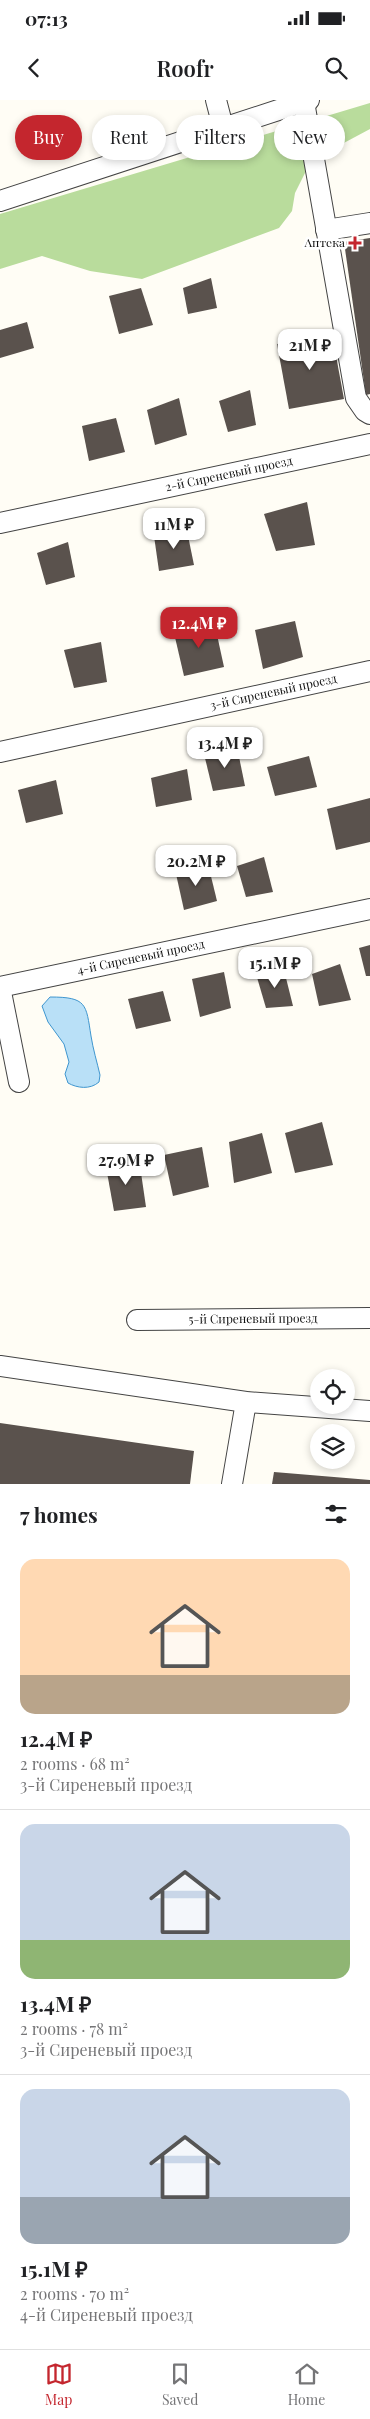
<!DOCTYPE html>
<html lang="en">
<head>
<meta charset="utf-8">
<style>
	:root { --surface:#fff; --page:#f2f2f2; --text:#202124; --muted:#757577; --line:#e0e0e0; --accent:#c4262e }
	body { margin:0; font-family:"Playfair Display",serif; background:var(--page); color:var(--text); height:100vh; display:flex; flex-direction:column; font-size:19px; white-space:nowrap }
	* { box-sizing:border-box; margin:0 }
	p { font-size:16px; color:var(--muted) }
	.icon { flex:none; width:28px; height:28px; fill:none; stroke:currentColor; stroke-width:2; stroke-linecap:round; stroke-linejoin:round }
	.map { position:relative; height:1384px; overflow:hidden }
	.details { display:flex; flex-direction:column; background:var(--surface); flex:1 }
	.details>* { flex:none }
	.hud { position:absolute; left:15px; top:15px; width:340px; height:45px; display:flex; gap:10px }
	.buttons { position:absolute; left:310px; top:1269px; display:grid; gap:10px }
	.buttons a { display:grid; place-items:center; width:45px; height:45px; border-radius:50%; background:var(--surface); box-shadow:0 2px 8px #0003; font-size:25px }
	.price { position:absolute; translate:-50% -42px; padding:0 11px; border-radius:10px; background:#fff; color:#222; font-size:16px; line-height:32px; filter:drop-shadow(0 1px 2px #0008) }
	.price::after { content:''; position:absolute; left:50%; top:30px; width:15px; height:11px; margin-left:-8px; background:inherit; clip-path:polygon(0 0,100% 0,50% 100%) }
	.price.selected { background:var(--accent); color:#fff }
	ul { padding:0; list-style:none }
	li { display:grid; align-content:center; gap:10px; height:265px; padding:0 20px }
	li+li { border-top:1px solid var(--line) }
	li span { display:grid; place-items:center; height:155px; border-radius:15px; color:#555 }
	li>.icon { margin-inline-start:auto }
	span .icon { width:90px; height:90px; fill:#fffc; stroke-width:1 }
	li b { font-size:21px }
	h2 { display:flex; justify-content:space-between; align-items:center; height:60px; padding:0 20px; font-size:21px }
	.tag { padding:0 18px; border-radius:22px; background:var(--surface); box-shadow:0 2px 8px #0003; font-size:18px; line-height:45px }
	.tag.selected { background:var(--accent); color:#fff }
	.status { display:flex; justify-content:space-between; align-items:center; height:35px; padding:0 25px; background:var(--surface); direction:ltr }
	.status svg { height:14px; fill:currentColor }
	header { display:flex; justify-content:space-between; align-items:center; height:65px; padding:0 20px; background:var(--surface); font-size:22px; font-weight:600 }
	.tabs { display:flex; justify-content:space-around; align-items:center; height:70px; border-top:1px solid var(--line); background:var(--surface); font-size:14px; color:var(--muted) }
	.tabs a { display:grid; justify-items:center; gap:2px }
	.tabs .selected { color:var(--accent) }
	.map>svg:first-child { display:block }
	.forest { fill:#b9dc9c }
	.water { fill:#b9e0f7; stroke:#3f96cf }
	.building { fill:#5a524d }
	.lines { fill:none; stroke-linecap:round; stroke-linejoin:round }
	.minor-casing { stroke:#444; stroke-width:22 }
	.minor { stroke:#fff; stroke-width:20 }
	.poi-dot { fill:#c4262e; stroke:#fff; stroke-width:2 }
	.labels { text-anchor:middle; stroke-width:5; stroke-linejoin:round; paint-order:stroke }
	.poi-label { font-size:12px; fill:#111; stroke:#fff; text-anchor:end }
	.street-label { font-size:12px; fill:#111; stroke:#fff }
</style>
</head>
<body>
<div class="status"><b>07:13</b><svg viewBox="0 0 49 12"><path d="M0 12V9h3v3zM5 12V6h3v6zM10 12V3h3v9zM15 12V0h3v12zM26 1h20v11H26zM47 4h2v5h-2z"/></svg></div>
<header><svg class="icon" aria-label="back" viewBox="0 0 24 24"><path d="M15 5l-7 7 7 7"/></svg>Roofr<svg class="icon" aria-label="search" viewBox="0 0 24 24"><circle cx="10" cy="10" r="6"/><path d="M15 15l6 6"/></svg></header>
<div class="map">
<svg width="370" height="1384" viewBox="0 0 370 1384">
	<rect width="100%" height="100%" fill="#fffdf5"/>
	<path class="forest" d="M370,3V29L327,52L308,67L295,93L292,111L279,128L142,179L90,171L42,156L0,169V114Z"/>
	<path class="water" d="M50,897C87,897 86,904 91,936C93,949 97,962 100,975L99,982C90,990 77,988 68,983L65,974L69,962L64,944L48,922L42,906Z"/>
	<g class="building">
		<path d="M370,138V294L366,295L344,142Z"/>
		<path d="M211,178L217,208L188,214L183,188Z"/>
		<path d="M141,188L153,225L119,234L109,196Z"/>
		<path d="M27,222L34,248L0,258V230Z"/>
		<path d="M332,234L344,299L289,309L277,244Z"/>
		<path d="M250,290L256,325L228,332L219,301Z"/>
		<path d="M179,298L187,335L155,345L147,310Z"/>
		<path d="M116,318L125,352L89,361L82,326Z"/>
		<path d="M307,402L315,445L276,451L264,414Z"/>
		<path d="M186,426L194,465L159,471L154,436Z"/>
		<path d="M68,442L75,477L46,485L37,453Z"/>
		<path d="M214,521L224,567L184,576L174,533Z"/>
		<path d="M295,521L303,557L263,569L255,530Z"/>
		<path d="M101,542L107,582L74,588L64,550Z"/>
		<path d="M237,647L245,686L213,691L204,654Z"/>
		<path d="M309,656L317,687L275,696L267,667Z"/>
		<path d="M187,669L192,700L156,707L151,678Z"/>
		<path d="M56,680L63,714L26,723L18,690Z"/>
		<path d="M370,698V742L336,750L327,709Z"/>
		<path d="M264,757L273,792L246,797L237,766Z"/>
		<path d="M208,764L217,801L184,810L176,774Z"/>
		<path d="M370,845V876H366L359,848Z"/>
		<path d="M340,864L351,900L319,906L312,874Z"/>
		<path d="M284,870L293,906L266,908L256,874Z"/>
		<path d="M224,872L231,908L200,917L192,879Z"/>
		<path d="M163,891L171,921L136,929L128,899Z"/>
		<path d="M322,1022L333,1065L295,1073L285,1033Z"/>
		<path d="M262,1033L272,1073L234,1083L229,1042Z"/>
		<path d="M202,1047L209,1087L173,1096L164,1055Z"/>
		<path d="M139,1059L146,1107L114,1111L106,1067Z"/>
		<path d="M0,1323L194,1351L190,1384H0Z"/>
		<path d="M274,1372L370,1380V1384H272Z"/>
	</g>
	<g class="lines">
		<g class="minor-casing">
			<g id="minor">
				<path d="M216,0L223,27"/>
				<path d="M304,2L356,298L365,311L370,314"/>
				<path d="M0,101L309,0"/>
				<path d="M326,130L370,123"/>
				<path id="s1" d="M0,423L370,344"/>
				<path id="s2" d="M0,652L370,571"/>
				<path id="s3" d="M0,887L370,809"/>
				<path d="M0,887L19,982"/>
				<path id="s4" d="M137,1220L370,1218"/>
				<path d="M0,1266L246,1302L370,1311"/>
				<path d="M232,1384L246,1302"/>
			</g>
		</g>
		<use href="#minor" class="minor"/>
	</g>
	<path class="poi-dot" d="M352.5 135.5h5v5h5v5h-5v5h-5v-5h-5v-5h5z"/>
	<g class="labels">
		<g class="poi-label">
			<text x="345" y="147">Аптека</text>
		</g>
		<g class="street-label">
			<text dy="4" stroke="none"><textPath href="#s1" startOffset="234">2-й Сиреневый проезд</textPath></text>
			<text dy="4" stroke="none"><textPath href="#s2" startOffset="280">3-й Сиреневый проезд</textPath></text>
			<text dy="4" stroke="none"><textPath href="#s3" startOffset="144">4-й Сиреневый проезд</textPath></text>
			<text dy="4" stroke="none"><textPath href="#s4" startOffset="116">5-й Сиреневый проезд</textPath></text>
		</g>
	</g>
</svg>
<div class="buttons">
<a><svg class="icon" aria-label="locate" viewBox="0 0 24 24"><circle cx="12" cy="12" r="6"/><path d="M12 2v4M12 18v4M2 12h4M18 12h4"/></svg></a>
<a><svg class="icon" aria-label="layers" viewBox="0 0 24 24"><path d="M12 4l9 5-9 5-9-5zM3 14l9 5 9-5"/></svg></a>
</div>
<b class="price" style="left:310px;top:271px">21M ₽</b>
<b class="price" style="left:174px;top:450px">11M ₽</b>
<b class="price selected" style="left:199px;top:549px">12.4M ₽</b>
<b class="price" style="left:225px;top:669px">13.4M ₽</b>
<b class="price" style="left:196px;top:787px">20.2M ₽</b>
<b class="price" style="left:275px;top:889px">15.1M ₽</b>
<b class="price" style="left:126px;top:1086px">27.9M ₽</b>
<div class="hud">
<a class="tag selected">Buy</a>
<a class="tag">Rent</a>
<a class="tag">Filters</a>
<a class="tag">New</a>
</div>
</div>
<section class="details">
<h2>7 homes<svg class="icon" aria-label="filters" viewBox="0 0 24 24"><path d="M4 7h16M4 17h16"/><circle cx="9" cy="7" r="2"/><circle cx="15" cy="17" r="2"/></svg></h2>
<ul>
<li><span style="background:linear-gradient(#ffd9b3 75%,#b9a48a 0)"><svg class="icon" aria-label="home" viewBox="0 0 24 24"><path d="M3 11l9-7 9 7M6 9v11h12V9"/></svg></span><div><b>12.4M ₽</b><p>2 rooms · 68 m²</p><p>3-й Сиреневый проезд</p></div></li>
<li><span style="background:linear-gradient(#c9d6e8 75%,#8fb573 0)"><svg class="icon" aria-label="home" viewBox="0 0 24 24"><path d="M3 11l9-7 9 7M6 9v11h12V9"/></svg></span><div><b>13.4M ₽</b><p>2 rooms · 78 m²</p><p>3-й Сиреневый проезд</p></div></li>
<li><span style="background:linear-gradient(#c9d6e8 70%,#9aa5b1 0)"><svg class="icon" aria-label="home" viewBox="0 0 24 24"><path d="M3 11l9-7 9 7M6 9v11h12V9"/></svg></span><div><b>15.1M ₽</b><p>2 rooms · 70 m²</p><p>4-й Сиреневый проезд</p></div></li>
</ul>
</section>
<nav class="tabs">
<a class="selected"><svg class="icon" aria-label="map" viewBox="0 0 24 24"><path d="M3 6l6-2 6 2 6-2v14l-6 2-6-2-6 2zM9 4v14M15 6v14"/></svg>Map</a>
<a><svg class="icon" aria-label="saved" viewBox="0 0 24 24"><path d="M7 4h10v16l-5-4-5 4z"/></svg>Saved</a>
<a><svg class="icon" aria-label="home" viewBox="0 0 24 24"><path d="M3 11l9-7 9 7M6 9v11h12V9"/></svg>Home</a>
</nav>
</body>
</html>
